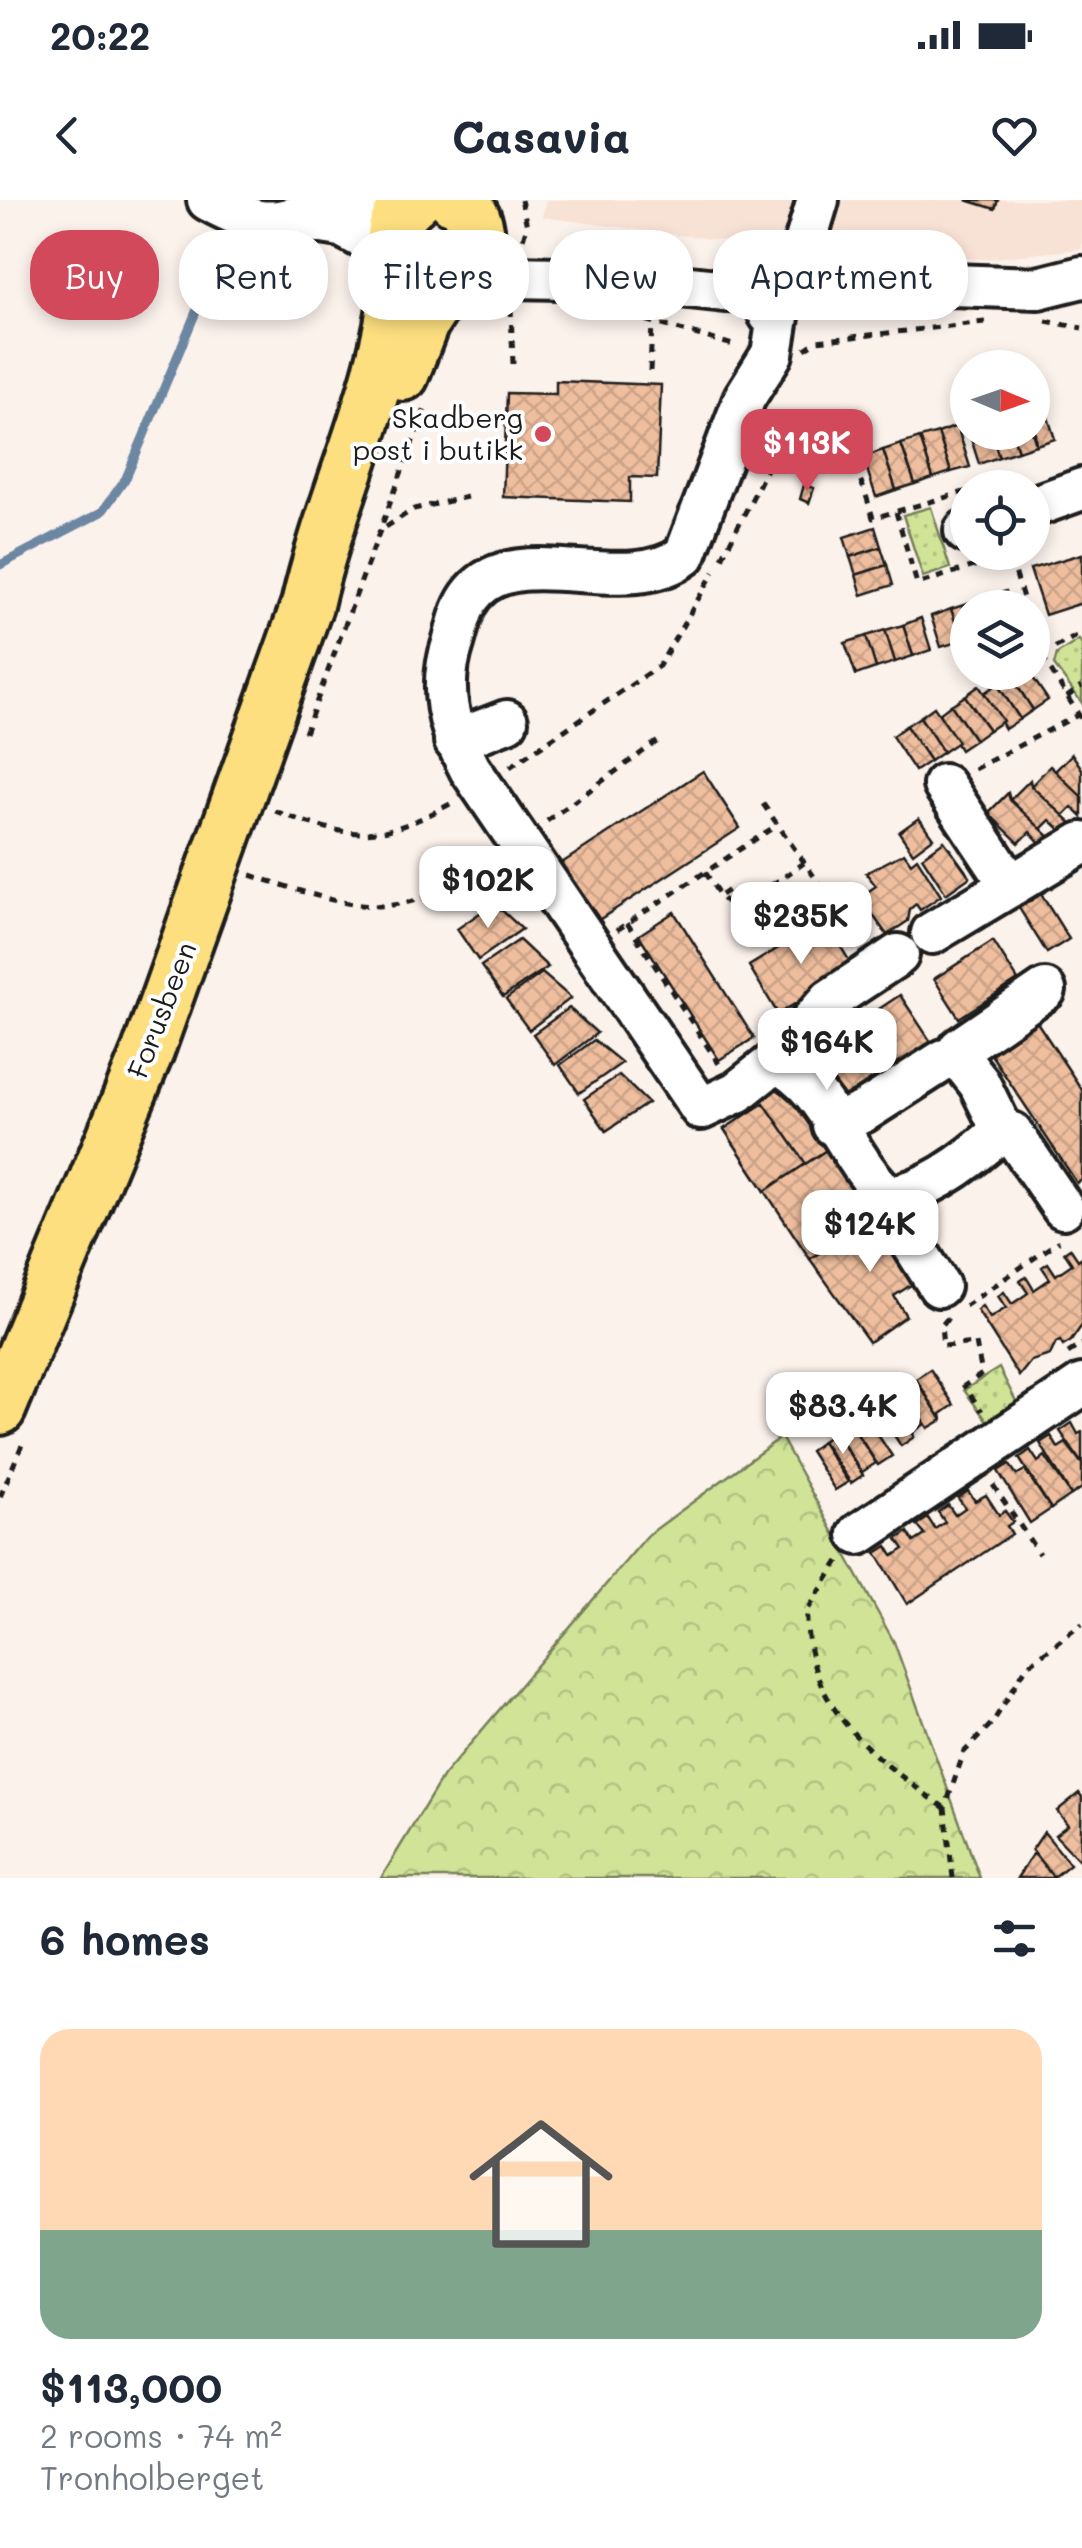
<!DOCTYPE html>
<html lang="en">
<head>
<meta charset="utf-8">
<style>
	:root { --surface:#fff; --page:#f2f2f3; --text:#1f2937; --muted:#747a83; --line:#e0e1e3; --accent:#d1495b }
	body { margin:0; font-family:Mali,sans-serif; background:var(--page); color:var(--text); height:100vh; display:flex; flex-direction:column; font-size:38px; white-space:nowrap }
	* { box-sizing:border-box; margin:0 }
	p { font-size:32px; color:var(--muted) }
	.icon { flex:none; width:55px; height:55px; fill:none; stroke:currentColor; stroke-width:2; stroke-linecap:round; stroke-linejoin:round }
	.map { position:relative; height:1678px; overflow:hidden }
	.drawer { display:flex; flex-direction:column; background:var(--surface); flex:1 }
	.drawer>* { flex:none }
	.hud { position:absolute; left:30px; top:30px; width:1022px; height:90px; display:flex; gap:20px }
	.needle { width:65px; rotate:92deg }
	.controls { position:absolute; left:950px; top:150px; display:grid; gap:20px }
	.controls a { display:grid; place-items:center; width:100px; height:100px; border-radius:50%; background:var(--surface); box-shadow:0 5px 15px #0003; font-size:50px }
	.price { position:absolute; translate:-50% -85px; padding:0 22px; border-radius:20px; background:#fff; color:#222; font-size:32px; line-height:65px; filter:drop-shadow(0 2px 5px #0008) }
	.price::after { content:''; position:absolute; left:50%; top:60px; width:30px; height:22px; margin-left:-15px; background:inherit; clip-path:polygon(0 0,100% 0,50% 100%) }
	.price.current { background:var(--accent); color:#fff }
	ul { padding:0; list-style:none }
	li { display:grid; align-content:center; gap:20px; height:530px; padding:0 40px }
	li+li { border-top:2px solid var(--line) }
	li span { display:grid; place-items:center; height:310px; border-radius:30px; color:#555 }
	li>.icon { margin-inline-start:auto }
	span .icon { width:180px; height:180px; fill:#fffc; stroke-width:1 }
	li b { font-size:42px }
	h2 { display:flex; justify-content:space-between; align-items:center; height:120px; padding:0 40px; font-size:42px }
	.pill { padding:0 35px; border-radius:40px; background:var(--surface); box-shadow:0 5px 15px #0003; font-size:35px; line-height:90px }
	.pill.current { background:var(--accent); color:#fff }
	.status { display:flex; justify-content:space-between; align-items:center; height:70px; padding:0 50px; background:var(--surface); direction:ltr }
	.status svg { height:28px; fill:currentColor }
	header { display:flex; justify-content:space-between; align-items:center; height:130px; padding:0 40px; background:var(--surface); font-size:45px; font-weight:700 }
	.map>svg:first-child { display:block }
	.built { fill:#f8e2d5 }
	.green { fill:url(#green-dots); stroke:#76805a; stroke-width:2.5 }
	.forest { fill:url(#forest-crowns); stroke:#76805a; stroke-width:2.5 }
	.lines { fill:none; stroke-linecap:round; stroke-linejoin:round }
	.stream { stroke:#6c87a2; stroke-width:9 }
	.building { fill:url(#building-cross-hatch); stroke:#1c1c1c; stroke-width:2.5 }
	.minor-casing { stroke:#1c1c1c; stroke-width:48 }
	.major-casing { stroke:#1c1c1c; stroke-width:58 }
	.path { stroke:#1c1c1c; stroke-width:5; stroke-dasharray:8 8; stroke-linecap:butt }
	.minor { stroke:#fff; stroke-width:40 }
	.major { stroke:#fddf80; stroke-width:50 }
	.poi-dot { fill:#d1495b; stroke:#fff; stroke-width:4 }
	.labels { text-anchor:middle; stroke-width:8; stroke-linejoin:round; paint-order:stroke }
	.poi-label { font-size:28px; fill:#1c1c1c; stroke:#fff; text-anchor:end }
	.street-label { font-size:28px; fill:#1c1c1c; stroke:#fff }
</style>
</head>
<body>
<div class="status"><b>20:22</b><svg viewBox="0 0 49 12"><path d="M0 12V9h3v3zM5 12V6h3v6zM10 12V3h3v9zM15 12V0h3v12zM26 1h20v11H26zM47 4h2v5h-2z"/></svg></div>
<header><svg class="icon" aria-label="back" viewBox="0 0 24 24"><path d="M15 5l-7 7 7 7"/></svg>Casavia<svg class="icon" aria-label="heart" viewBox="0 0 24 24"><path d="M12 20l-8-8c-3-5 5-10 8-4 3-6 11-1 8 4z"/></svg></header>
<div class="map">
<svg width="1082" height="1678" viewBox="0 0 1082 1678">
	<defs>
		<pattern id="green-dots" width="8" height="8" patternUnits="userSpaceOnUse" patternTransform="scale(2.5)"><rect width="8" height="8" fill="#d0e397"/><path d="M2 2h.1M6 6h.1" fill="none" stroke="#b2c282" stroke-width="1.8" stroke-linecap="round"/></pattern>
		<pattern id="forest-crowns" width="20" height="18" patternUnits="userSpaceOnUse" patternTransform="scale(2.5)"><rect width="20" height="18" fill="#d0e397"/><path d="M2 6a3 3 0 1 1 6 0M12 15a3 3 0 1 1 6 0" fill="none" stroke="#b2c282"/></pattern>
		<pattern id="building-cross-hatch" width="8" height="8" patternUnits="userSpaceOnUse" patternTransform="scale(2.5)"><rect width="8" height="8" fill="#eebe9e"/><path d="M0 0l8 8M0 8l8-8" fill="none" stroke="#cca388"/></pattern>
	</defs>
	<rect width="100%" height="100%" fill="#fcf2ec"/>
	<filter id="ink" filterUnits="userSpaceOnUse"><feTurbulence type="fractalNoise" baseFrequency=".01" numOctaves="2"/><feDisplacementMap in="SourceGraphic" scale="20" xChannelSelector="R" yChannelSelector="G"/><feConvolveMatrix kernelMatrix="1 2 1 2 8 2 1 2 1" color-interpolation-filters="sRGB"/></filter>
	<g filter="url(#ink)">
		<path class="built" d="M546,0H1082V49L983,59L846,57L542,17Z"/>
		<g class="green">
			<path d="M931,307L950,368L923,377L903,315Z"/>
			<path d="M1079,440L1082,445V503L1054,465L1057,454Z"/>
			<path d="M999,1168L1021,1211L990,1225L964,1190Z"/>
		</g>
		<path class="forest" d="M781,1237L894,1442L980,1678H381L443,1576L648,1335Z"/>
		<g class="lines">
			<path class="stream" d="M0,365L102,312L126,278L233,24"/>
		</g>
		<g class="building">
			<path d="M966,0H998L995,9Z"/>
			<path d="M556,181L661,185L657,278L630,277V302L503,297L507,193L556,194Z"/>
			<path d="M1042,199L1055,239L1036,245L1032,202Z"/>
			<path d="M957,226L970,267L951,272L938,233Z"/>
			<path d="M969,232H991L999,257L979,264Z"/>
			<path d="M991,232H1012L1018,251L999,257Z"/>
			<path d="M1012,232H1032L1036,245L1018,251Z"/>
			<path d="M938,233L951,272L933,278L920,238Z"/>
			<path d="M920,238L933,278L915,284L901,244Z"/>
			<path d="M901,244L915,284L896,290L883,250Z"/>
			<path d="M883,250L896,290L876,297L863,257Z"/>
			<path d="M804,285L814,288L809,303L800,299Z"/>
			<path d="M875,327L881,347L850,357L844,337Z"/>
			<path d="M881,347L887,365L856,375L850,357Z"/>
			<path d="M1082,354V403L1045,415L1030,369Z"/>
			<path d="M887,365L893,385L862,395L856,375Z"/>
			<path d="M1006,391L1011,408H992L988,397Z"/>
			<path d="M988,397L992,408H971L970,403Z"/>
			<path d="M970,403L968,438L961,441L951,409Z"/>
			<path d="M951,409L961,441L941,447L931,416Z"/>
			<path d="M921,418L931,450L913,456L903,425Z"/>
			<path d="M903,425L913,456L895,462L885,430Z"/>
			<path d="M885,430L895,462L876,468L866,436Z"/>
			<path d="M866,436L876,468L856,475L845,443Z"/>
			<path d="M1013,472H1029L1048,500L1033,510L1010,475Z"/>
			<path d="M1010,475L1033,510L1020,519L997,484Z"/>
			<path d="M997,484L1020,519L1005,529L984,493Z"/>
			<path d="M979,486L1003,521L989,530L965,496Z"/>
			<path d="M965,496L989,530L975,540L951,505Z"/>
			<path d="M951,505L975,540L960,550L939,514Z"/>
			<path d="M934,507L958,542L943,552L920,517Z"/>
			<path d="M920,517L943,552L930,561L906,526Z"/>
			<path d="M906,526L930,561L915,571L892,536Z"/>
			<path d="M1072,554L1082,569V602L1055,571Z"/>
			<path d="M1050,566L1082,597V617L1072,607L1062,617L1031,586Z"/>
			<path d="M703,571L740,628L591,725L554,668Z"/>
			<path d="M1030,580L1031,586L1074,625L1065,634L1050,620L1040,630L1010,600Z"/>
			<path d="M1008,593L1010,600L1052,639L1044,647L1030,632L1019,643L988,613Z"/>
			<path d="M919,618L933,638L913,653L899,632Z"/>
			<path d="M944,641L970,677L946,694L922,657Z"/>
			<path d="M904,653L911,663L917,658L941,696L920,710L916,704L910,709L908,721L887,735L860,697L876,686L866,673Z"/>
			<path d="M1041,694L1069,739L1047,753L1019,708Z"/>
			<path d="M494,703L522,729L478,760L457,729Z"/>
			<path d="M674,712L754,838L719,860L639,735Z"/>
			<path d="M824,720L854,768L778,814L749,766Z"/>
			<path d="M519,740L548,767L503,797L481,766Z"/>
			<path d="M993,741L1018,780L959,818L934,779Z"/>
			<path d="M542,773L571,798L529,830L506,799Z"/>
			<path d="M900,795L935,848L837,943L765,991L724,929L743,917L735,905Z"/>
			<path d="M1027,807L1082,890V980L1077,983L980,838Z"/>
			<path d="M569,808L597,833L555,865L533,834Z"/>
			<path d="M594,840L622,863L579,893L560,865Z"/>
			<path d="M826,870L846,900L837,906L817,876Z"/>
			<path d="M619,875L648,903L606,931L584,899Z"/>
			<path d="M764,903L806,964L765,991L724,929Z"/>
			<path d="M837,943L882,1012L810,1059L765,991Z"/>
			<path d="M882,1012L925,1076L894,1096L906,1116L869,1142L810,1059Z"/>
			<path d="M1070,1048L1078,1060L1082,1057V1125L1071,1141L1063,1146L1060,1141L1056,1143L1050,1155L1031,1161L1019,1176L977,1110L982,1106L990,1118L1006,1108L998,1096L1004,1092L1012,1104L1028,1093L1020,1081L1026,1077L1034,1090L1050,1079L1042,1067L1048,1063L1056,1075L1072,1064L1064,1052Z"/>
			<path d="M930,1169L954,1205L941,1214L942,1220L916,1179Z"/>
			<path d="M916,1180L942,1220L928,1228L902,1188Z"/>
			<path d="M902,1188L925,1224L913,1232L914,1237L888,1197Z"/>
			<path d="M889,1198L914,1237L901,1246L876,1207Z"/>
			<path d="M864,1214L892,1256L878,1265L850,1223Z"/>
			<path d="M850,1223L876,1263L862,1272L835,1232Z"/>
			<path d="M1072,1223L1078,1234L1082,1232V1264L1060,1231Z"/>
			<path d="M835,1232L863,1275L851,1283L822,1241Z"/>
			<path d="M1051,1236L1058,1248L1066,1243L1082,1264V1288L1071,1295L1040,1243Z"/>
			<path d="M822,1242L848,1282L835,1290L810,1251Z"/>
			<path d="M1030,1250L1038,1262L1045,1256L1071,1295L1051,1309L1019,1258Z"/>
			<path d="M1009,1264L1017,1275L1025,1270L1051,1309L1030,1323L998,1271Z"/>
			<path d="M968,1291L975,1301L986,1295L999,1315L1005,1311L1013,1322L1007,1326L1012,1334L907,1404L876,1353L887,1346L893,1356L904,1349L897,1339L908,1332L914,1342L925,1335L917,1325L928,1318L935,1329L945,1322L938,1312L948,1305L955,1315L965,1308L958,1298Z"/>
			<path d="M1079,1593L1082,1597L1080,1661L1055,1635L1068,1625L1057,1611Z"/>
			<path d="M1044,1632L1070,1664L1053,1678L1032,1650Z"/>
			<path d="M1033,1654L1036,1656L1054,1678H1017Z"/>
		</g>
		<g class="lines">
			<g class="minor-casing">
				<g id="minor">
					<path d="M208,0C275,37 276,18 342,5C364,0 390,2 413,1"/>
					<path d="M303,20L341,26L395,55"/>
					<path d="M458,76L615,79L726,91L828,93L952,85L1038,88L1082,77"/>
					<path d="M782,92L772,154L745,197L685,355C627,400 517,339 473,393C461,407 458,426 453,443C438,488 448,528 470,569L701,909L737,892L775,862C829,886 845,958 889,997L891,1010L939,1086"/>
					<path d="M769,114L803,50L818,0"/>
					<path d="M1032,307L1082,289"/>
					<path d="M965,331L968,330"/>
					<path d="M455,541L507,521"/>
					<path d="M944,585L1009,683"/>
					<path d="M932,733L1082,643"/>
					<path d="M960,859L979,883L1002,930L1012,933L1063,1008"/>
					<path d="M960,859V848L1045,790"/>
					<path d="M775,862L830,800L898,755"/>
					<path d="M833,925L863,912L944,860L960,859"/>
					<path d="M889,997C931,990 971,959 1002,930"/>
					<path d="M859,1334L1082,1185"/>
				</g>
			</g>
			<g class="major-casing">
				<g id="major">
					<path d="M415,0C399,13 390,26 394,47C396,61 405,72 417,77C468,99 505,22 454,0"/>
					<path d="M403,175L423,123L451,80"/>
					<path d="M0,1209L148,851L307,405C333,290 392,179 398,62"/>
				</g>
			</g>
			<g class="path">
				<path d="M521,0L527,26L523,39"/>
				<path d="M511,108L513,165"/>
				<path d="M631,116L733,145"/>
				<path d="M1046,121L1082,128"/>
				<path d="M805,149L817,141L985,122"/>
				<path d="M650,171L652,122"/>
				<path d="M774,218C843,241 852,246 873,318L968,291"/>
				<path d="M978,288L1018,275"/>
				<path d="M896,312L917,384L1010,355L1026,408"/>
				<path d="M386,327L414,309L467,297"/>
				<path d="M722,358L768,267L774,221"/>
				<path d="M1032,427L1041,455L1082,520"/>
				<path d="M1041,455L1082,433"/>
				<path d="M1067,497L1082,486"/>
				<path d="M305,533L426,206"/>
				<path d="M510,567L659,466L714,372"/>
				<path d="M974,569L1078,515"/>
				<path d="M763,604L859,740"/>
				<path d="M275,611C352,640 379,643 452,603"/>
				<path d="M547,621L662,538"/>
				<path d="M705,672C718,691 725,713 751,709L763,691L804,663"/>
				<path d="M251,675C359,710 396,728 495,658"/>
				<path d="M721,695L734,686"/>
				<path d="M627,723L719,864"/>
				<path d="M617,730L777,625"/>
				<path d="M965,1106L1059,1041"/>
				<path d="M948,1118L941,1126L943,1146L976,1143L982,1174L964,1186L982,1211"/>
				<path d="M1068,1153L1082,1144"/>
				<path d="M993,1285L1039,1354"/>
				<path d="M0,1297L24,1240"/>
				<path d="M839,1361L807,1411C804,1508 874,1558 945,1608"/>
				<path d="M953,1678L945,1608L964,1552L993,1522L1027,1466L1082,1424"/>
			</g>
			<use href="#minor" class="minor"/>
			<use href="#major" class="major"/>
		</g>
	</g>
	<circle class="poi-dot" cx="543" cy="234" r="10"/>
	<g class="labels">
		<g class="poi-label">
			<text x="523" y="228">Skadberg<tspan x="523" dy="32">post i butikk</tspan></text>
		</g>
		<g class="street-label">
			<text transform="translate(162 810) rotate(-69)" y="10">Forusbeen</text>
		</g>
	</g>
</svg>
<div class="controls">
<a><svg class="needle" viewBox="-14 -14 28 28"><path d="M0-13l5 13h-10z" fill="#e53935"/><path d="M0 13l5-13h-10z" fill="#747a83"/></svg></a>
<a><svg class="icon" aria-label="locate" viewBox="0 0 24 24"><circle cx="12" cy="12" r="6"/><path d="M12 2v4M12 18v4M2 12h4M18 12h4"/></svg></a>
<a><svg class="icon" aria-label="layers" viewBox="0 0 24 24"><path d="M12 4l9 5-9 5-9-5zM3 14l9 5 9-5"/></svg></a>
</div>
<b class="price current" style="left:807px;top:294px">$113K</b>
<b class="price" style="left:488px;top:731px">$102K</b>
<b class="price" style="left:801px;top:767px">$235K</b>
<b class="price" style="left:827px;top:893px">$164K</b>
<b class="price" style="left:870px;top:1075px">$124K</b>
<b class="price" style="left:843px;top:1257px">$83.4K</b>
<div class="hud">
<a class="pill current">Buy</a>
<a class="pill">Rent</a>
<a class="pill">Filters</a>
<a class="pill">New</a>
<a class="pill">Apartment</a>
</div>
</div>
<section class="drawer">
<h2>6 homes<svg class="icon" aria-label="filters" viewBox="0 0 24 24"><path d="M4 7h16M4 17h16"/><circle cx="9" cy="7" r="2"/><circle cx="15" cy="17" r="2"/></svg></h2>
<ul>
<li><span style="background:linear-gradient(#ffd9b3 65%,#7fa58c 0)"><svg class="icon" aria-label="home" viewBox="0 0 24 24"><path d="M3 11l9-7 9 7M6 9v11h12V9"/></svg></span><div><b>$113,000</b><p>2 rooms · 74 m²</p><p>Tronholberget</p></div></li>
</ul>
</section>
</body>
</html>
